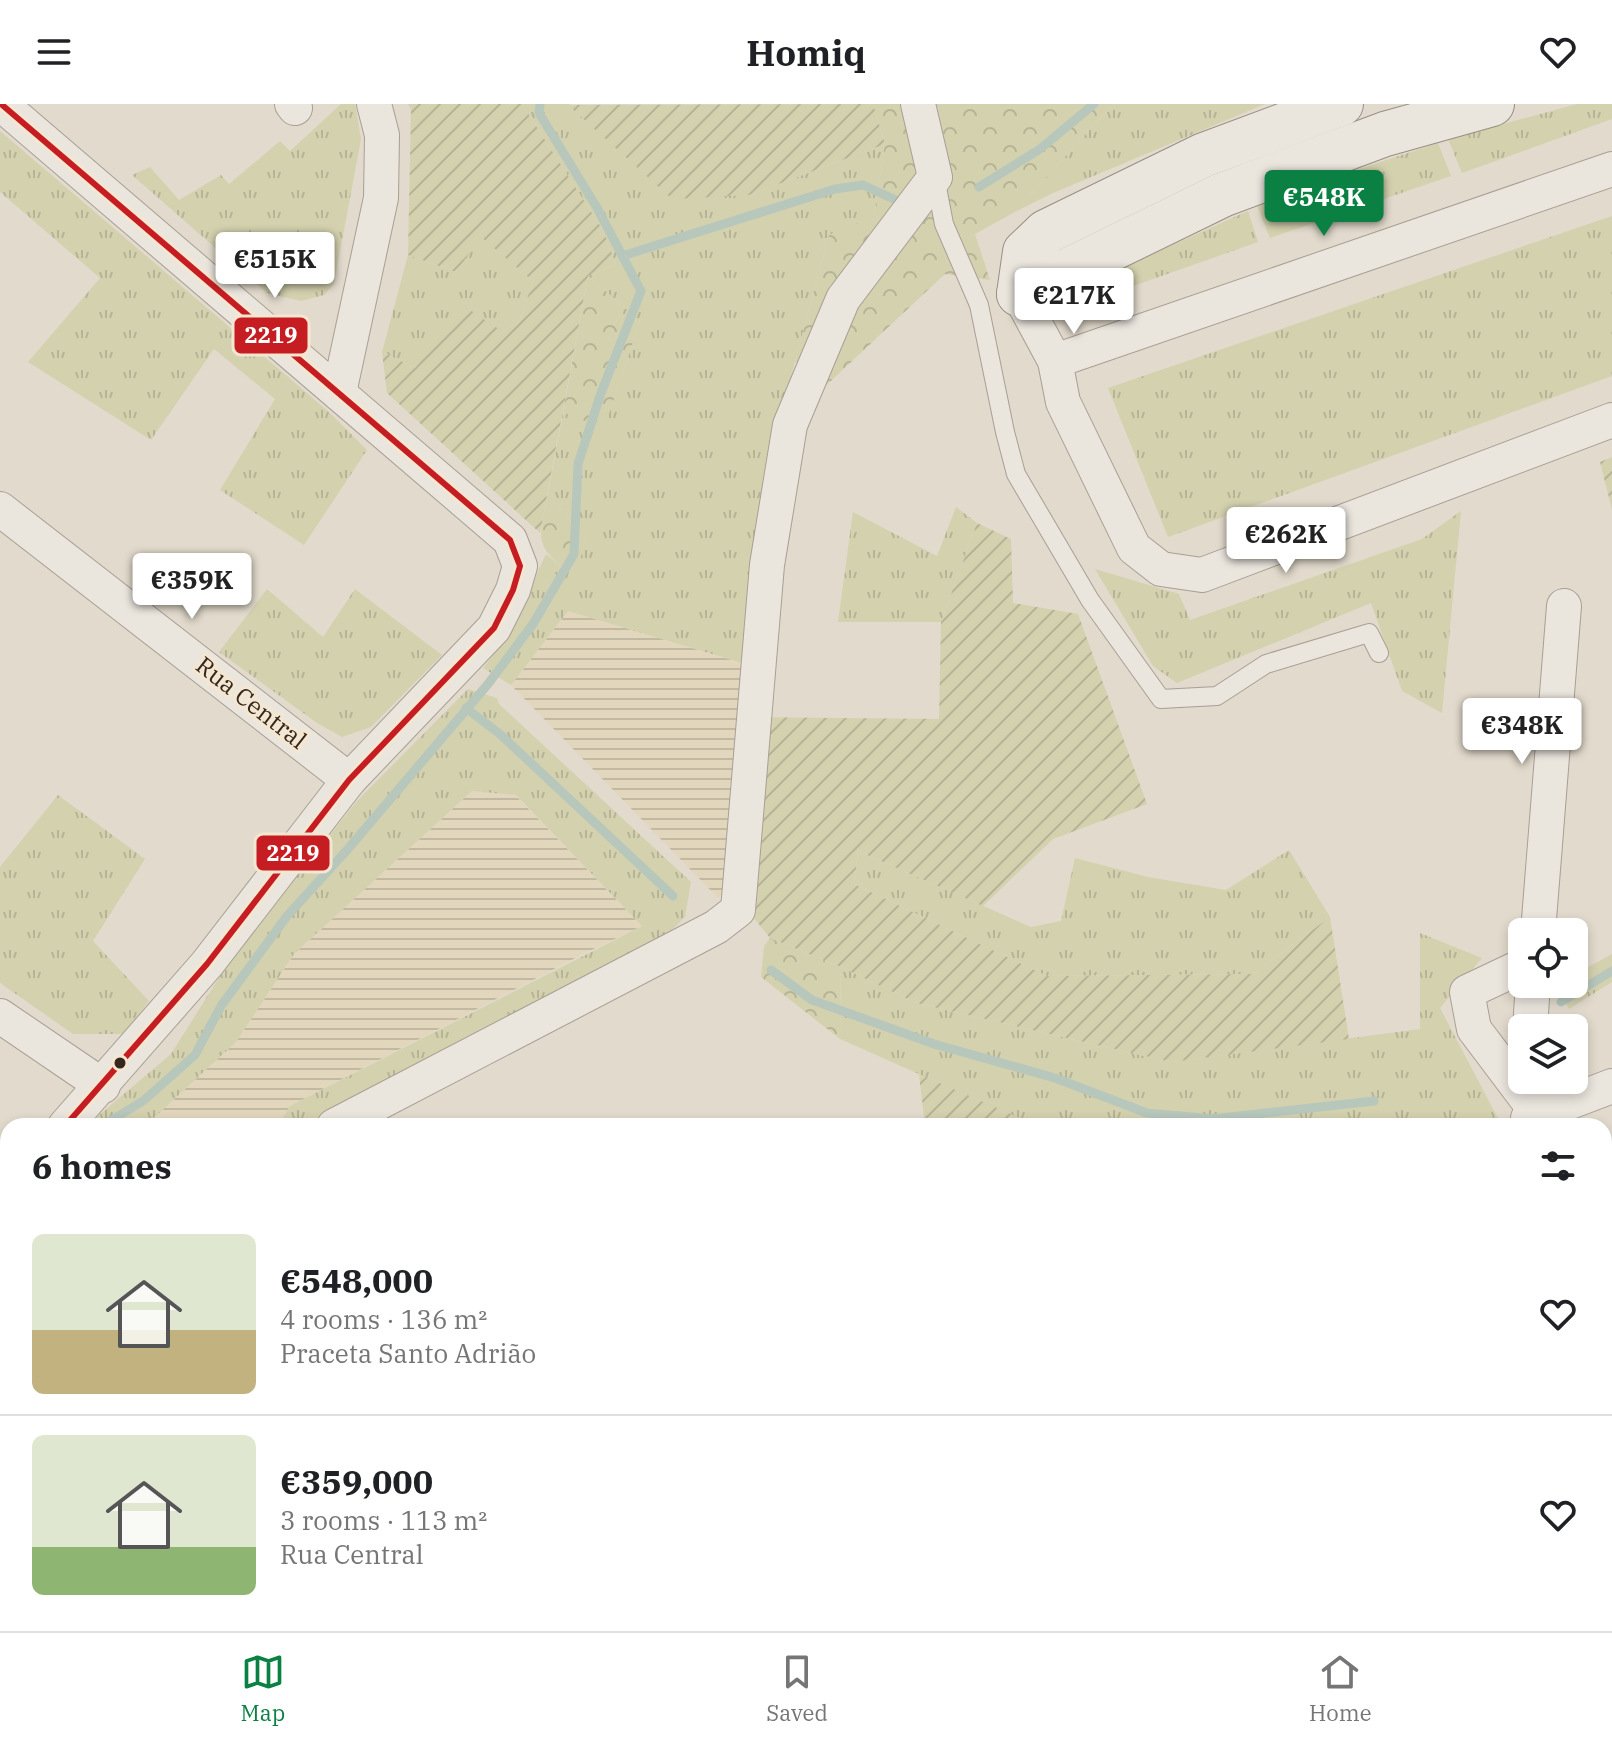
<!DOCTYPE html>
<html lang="en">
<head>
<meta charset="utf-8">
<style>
	:root { --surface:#fff; --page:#f6f6f6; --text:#202124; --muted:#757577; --line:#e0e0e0; --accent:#0b8043 }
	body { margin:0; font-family:"IBM Plex Serif",serif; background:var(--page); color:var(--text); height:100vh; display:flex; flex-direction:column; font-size:30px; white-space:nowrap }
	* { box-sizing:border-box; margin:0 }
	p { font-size:26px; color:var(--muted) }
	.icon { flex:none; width:44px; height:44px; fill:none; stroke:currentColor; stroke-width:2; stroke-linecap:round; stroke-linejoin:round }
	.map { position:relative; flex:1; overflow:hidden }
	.sheet { position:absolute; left:0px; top:1014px; width:1612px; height:514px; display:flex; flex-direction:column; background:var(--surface); border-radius:24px 24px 0 0; box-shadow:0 4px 12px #0003 }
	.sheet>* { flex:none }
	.controls { position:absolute; left:1508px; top:814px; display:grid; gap:16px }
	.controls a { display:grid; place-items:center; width:80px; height:80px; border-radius:12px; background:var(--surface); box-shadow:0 4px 12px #0003; font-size:40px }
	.price { position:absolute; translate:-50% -68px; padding:0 18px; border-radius:8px; background:#fff; color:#222; font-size:26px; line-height:52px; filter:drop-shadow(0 2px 4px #0008) }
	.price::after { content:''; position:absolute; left:50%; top:48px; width:24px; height:18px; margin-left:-12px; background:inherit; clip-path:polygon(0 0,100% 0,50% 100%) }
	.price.active { background:var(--accent); color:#fff }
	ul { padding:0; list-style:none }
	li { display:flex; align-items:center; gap:24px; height:200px; padding:0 32px }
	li+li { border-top:2px solid var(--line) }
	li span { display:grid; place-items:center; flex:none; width:224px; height:160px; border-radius:12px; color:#555 }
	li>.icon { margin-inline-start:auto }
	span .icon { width:96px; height:96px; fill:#fffc; stroke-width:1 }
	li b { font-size:34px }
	h2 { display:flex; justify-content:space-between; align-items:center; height:96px; padding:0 32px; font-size:34px }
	header { display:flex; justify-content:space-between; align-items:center; height:104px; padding:0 32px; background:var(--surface); font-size:36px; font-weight:700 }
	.dock { display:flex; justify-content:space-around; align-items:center; height:112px; border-top:2px solid var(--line); background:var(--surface); font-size:22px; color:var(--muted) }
	.dock a { display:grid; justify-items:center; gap:4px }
	.dock .active { color:var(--accent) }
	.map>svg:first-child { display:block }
	.farmland { fill:url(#farmland-rules) }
	.grass { fill:url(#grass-tufts) }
	.forest { fill:url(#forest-crowns) }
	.garden { fill:url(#garden-furrows) }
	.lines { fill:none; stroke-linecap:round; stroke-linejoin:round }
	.stream { stroke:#b7c7bc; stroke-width:9 }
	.lane-casing { stroke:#a89f95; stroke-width:20 }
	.street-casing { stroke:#a89f95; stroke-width:36 }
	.secondary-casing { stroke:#978f85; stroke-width:46 }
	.lane { stroke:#eae5dd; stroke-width:18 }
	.street { stroke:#eae5dd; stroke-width:34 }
	.secondary { stroke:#eae5dd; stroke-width:44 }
	.bus-1-casing { stroke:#f4e7d2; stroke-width:12 }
	.bus-1 { stroke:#c61d23; stroke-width:6 }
	.bus-dot { fill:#36271e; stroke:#f4e7d2; stroke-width:3 }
	.labels { text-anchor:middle; stroke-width:7; stroke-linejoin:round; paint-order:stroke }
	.street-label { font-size:24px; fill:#36271e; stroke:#f4e7d2 }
	.line-badge { stroke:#f4e7d2; stroke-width:3 }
	.badge-label { font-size:22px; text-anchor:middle; font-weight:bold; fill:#fff }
</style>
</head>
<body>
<header><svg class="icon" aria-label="menu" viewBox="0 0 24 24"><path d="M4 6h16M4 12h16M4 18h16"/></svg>Homiq<svg class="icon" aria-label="heart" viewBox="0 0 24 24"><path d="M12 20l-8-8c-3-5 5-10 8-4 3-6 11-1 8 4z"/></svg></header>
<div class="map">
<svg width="1612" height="1527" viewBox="0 0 1612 1527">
	<defs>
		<pattern id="farmland-rules" width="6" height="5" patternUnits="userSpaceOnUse" patternTransform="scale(2)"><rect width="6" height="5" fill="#e2d7bd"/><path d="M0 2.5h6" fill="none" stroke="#c2b9a2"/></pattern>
		<pattern id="grass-tufts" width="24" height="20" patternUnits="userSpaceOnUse" patternTransform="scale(2)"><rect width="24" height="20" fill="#d4d1af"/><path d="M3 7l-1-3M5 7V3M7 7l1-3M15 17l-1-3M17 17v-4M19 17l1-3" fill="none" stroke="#b7b396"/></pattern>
		<pattern id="forest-crowns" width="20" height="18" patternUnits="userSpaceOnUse" patternTransform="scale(2)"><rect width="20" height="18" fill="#d4d1af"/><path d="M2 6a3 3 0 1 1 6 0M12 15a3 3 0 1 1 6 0" fill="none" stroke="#b7b396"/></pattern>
		<pattern id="garden-furrows" width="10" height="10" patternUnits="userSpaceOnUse" patternTransform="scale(2)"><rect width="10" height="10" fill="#d4d1af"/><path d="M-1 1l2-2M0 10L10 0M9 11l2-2" fill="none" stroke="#b7b396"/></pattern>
	</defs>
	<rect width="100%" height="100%" fill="#e2dacc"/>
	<g class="farmland">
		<path d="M568,507L749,561L731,786L718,794L511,581Z"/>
		<path d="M472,687L515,691L642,822L581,851L290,1002L278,1022H145L236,938L294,850Z"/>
		<path d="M8,1147V1520H119L100,1527H0V1155Z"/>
	</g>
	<g class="grass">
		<path d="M341,0H355L361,35L334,180L324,191L301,197L267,189L132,71L150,63L179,96L221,71L229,80L280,37L290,47Z"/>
		<path d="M522,0H569L749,91L885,40L874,113L829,131L795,257L769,369L749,561L568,507L511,581L483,564L506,535L546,450L575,473L585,435L548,388L563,308L604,324L640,217L588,172L616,161L604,128Z"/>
		<path d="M1118,0H1265L1053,89L1015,108L1110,3Z"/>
		<path d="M1577,0H1612V15L1462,69L1448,35Z"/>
		<path d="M0,27L329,308L367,346L304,441L220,386L275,295L214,245L151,336L28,258L100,174L0,88Z"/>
		<path d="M1438,39L1451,72L1270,134L1257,102L1347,69Z"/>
		<path d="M1248,107L1258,138L1119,187L1114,167Z"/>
		<path d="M1612,112V272L1168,433L1108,284Z"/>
		<path d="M481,132L533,177L520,216L503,228L415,264L382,248L408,151L456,168Z"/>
		<path d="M956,403L977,419L941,518H838L853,408L937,452Z"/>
		<path d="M1461,407L1442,609L1402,587L1371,499L1177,579L1153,562L1095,465L1179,490L1190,516L1422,435Z"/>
		<path d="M267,485L323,533L355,485L442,551L371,623L342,633L317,619L219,548Z"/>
		<path d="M468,585L497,594L499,600L691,778L685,813L659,839L341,1009L293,1022H278L290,1002L642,822L516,691L472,687L294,850L236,938L145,1022H86L171,950L230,856L357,697Z"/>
		<path d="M58,691L145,755L93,837L149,897L124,930H73L0,879V763Z"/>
		<path d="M1289,746L1330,813L1253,870L1047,872L854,780L858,747L1031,823L1061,817L1075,754L1148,773L1226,786Z"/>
		<path d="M1420,829L1482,854L1440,904L1502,1022H1036L840,935L841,863L916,899L1171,958L1420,925Z"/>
		<path d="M1612,850V878L1569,905L1555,881L1574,880V871Z"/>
		<path d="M8,1122V1276L0,1279V1130Z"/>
		<path d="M1612,1363V1512L1604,1517V1365Z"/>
		<path d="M8,1429V1520H119L100,1527H0V1431Z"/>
		<path d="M617,1520H674L648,1527H620Z"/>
		<path d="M1031,1520H1100L1104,1527H1036Z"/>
		<path d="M1216,1520H1351V1527H1220Z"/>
	</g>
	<g class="forest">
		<path d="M873,0H1118L1110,3L1015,108L975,130L990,176L945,170L818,289L795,257L829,131L874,112L885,40Z"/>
		<path d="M588,172L640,217L604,325L563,308Z"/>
		<path d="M548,388L585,435L576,474C533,440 538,440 548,388Z"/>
		<path d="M770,834L841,863L840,935L761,873L764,842Z"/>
	</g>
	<g class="garden">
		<path d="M408,0H522L604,128L616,161L588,172L540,429L387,289L382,248L415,264L464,202L503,228L520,216L533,177L481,133L456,168L408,151L411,6Z"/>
		<path d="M873,0L885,40L749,91L672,95L568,1Z"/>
		<path d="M1612,353V406L1600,358Z"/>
		<path d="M977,419L1011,435L1013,499L1078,510L1147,700L1053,735L983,802L858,747L854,780L1047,872L1253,870L1330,813L1349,935L1171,958L916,899L841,863L770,834L731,786L745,613L939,615L941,518Z"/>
		<path d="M919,970L1036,1021V1022H925Z"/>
		<path d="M119,1520H425L426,1522L423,1527H100Z"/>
		<path d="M1100,1520H1216L1220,1527H1104Z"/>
	</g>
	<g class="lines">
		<g class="stream">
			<path d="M979,83L1040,45L1094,0"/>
			<path d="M622,152L835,85L863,81L898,97"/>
			<path d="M466,604L501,631L673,792"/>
			<path d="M771,866L812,896L934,940L1055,974L1147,1009L1212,1015L1374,997"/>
			<path d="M1561,898L1612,867"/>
			<path d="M102,1022L143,997L195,951L221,902L287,812L347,746L488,580L533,520L574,450L578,360L601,289L641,187L596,102L539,9L540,0"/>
			<path d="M0,1144L8,1137"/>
		</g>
		<g class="lane-casing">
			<g id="lane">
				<path d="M935,73L944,120L979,201L1005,328L1016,370L1090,496L1161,595L1217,592L1266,560L1369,529L1379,549"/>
				<path d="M1003,1520L1010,1527"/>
			</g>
		</g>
		<g class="street-casing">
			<g id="street">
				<path d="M1,0L510,436L520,462L513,486L494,524L349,676L207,860L65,1022"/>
				<path d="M292,0L295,4"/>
				<path d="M1019,190L1055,257L1063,298L1134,444L1161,465L1202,471L1612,316"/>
				<path d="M1055,257L1612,65"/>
				<path d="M339,289L381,94L382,31L374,0"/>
				<path d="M0,405L349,676"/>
				<path d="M1538,828L1564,502"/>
				<path d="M1522,862L1467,888L1474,925L1529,998"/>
				<path d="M0,912L103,982"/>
				<path d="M1530,924L1533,880"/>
				<path d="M1528,1014L1612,982"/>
				<path d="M334,1022L716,823L738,806L767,461L790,321L843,195L935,73L918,0"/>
				<path d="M0,1076L8,1074"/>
				<path d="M1604,1176L1611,1191"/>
				<path d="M1374,1527L1375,1520"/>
			</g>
		</g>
		<g class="secondary-casing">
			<g id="secondary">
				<path d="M1019,190L1222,91L1385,30L1492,0"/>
				<path d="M1019,190L1025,148L1046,128L1204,51L1341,0"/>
			</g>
		</g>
		<use href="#lane" class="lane"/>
		<use href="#street" class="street"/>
		<use href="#secondary" class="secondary"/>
		<g class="bus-1-casing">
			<path id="bus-1" d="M1,0L510,436L520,462L513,486L494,524L349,676L207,860L65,1022"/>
		</g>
		<use href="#bus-1" class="bus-1"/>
	</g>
	<circle class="bus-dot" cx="120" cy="959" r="7"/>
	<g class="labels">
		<g class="street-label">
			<text transform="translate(251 599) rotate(38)" y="8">Rua Central</text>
		</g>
	</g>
	<g class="line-badge">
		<rect x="233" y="212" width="76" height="39" rx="8" fill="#c61d23"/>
		<rect x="255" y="730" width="76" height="38" rx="8" fill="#c61d23"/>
	</g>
	<g class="badge-label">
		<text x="271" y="239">2219</text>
		<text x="293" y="757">2219</text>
	</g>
</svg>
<div class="controls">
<a><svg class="icon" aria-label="locate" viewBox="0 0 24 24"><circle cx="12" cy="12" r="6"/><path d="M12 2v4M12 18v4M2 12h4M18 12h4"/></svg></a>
<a><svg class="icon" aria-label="layers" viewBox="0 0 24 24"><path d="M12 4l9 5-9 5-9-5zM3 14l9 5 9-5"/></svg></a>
</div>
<b class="price active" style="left:1324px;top:134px">€548K</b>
<b class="price" style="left:275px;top:196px">€515K</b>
<b class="price" style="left:1074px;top:232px">€217K</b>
<b class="price" style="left:1286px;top:471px">€262K</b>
<b class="price" style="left:192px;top:517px">€359K</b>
<b class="price" style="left:1522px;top:662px">€348K</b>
<section class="sheet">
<h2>6 homes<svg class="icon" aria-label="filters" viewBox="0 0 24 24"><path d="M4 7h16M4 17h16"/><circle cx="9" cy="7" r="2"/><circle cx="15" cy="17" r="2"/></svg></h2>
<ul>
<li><span style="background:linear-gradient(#dfe7d0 60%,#c2b280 0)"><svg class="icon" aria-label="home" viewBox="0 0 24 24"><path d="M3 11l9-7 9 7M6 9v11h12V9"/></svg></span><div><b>€548,000</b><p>4 rooms · 136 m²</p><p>Praceta Santo Adrião</p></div><svg class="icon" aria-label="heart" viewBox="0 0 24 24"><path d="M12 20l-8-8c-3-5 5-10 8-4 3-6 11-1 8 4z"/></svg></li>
<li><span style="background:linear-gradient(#dfe7d0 70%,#8fb573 0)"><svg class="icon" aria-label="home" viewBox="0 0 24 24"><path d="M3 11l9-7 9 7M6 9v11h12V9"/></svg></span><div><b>€359,000</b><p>3 rooms · 113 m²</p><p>Rua Central</p></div><svg class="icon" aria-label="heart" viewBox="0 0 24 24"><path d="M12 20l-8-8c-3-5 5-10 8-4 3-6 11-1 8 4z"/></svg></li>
</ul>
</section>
</div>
<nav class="dock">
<a class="active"><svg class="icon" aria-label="map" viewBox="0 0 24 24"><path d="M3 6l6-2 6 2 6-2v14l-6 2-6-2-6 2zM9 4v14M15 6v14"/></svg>Map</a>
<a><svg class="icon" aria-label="saved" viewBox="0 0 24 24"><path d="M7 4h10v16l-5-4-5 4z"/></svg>Saved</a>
<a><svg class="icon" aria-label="home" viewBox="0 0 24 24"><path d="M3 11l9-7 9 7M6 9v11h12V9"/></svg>Home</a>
</nav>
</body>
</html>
